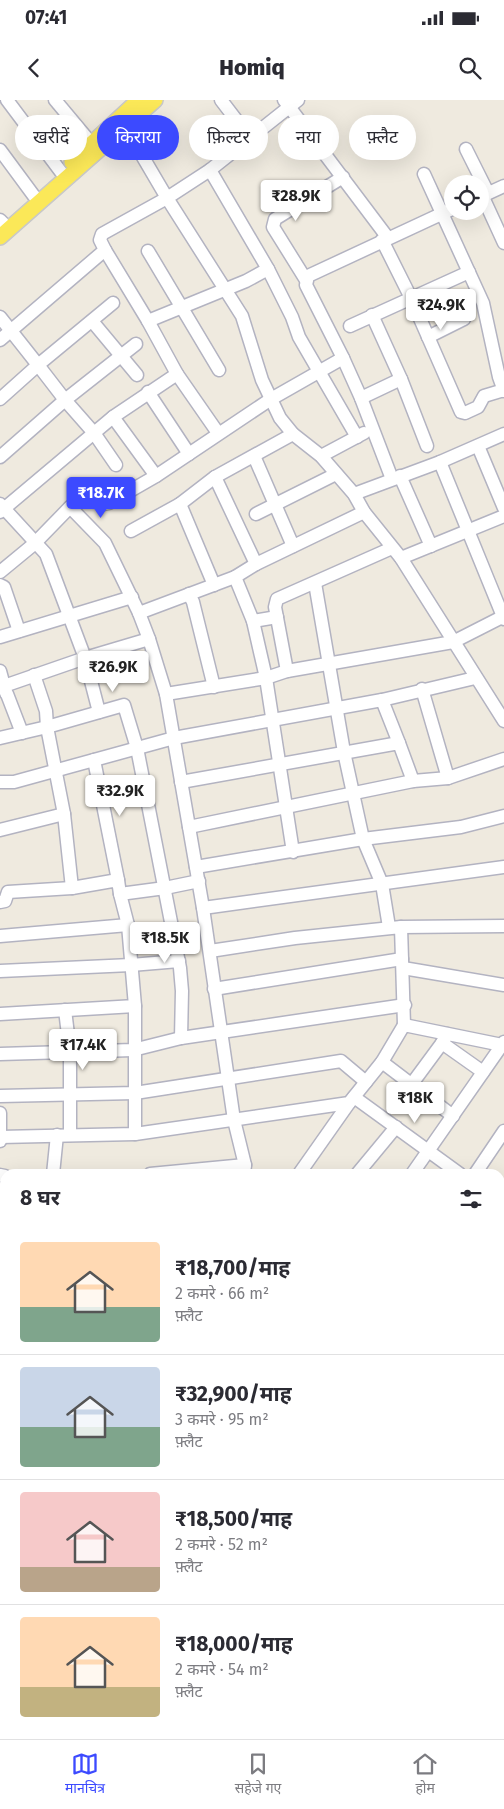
<!DOCTYPE html>
<html lang="hi">
<head>
<meta charset="utf-8">
<style>
	:root { --surface:#fff; --page:#f7f7f7; --text:#2b2b33; --muted:#7c7c81; --line:#e1e1e2; --accent:#3c4aff }
	body { margin:0; font-family:"Fira Sans","Noto Sans Devanagari",sans-serif; background:var(--page); color:var(--text); height:100vh; display:flex; flex-direction:column; font-size:19px; white-space:nowrap }
	* { box-sizing:border-box; margin:0 }
	p { font-size:16px; color:var(--muted) }
	.icon { flex:none; width:28px; height:28px; fill:none; stroke:currentColor; stroke-width:2; stroke-linecap:round; stroke-linejoin:round }
	.map { position:relative; flex:1; overflow:hidden }
	.panel { position:absolute; left:0px; top:1069px; width:505px; height:571px; display:flex; flex-direction:column; background:var(--surface); border-radius:15px 15px 0 0; box-shadow:0 5px 20px #0002 }
	.panel>* { flex:none }
	.hud { position:absolute; left:15px; top:15px; width:475px; height:45px; display:flex; gap:10px }
	.buttons { position:absolute; left:444px; top:75px; display:grid; gap:10px }
	.buttons a { display:grid; place-items:center; width:45px; height:45px; border-radius:50%; background:var(--surface); box-shadow:0 5px 20px #0002; font-size:25px }
	.price { position:absolute; translate:-50% -42px; padding:0 11px; border-radius:5px; background:#fff; color:#222; font-size:16px; line-height:32px; filter:drop-shadow(0 1px 2px #0008) }
	.price::after { content:''; position:absolute; left:50%; top:30px; width:15px; height:11px; margin-left:-8px; background:inherit; clip-path:polygon(0 0,100% 0,50% 100%) }
	.price.on { background:var(--accent); color:#fff }
	ul { padding:0; list-style:none }
	li { display:flex; align-items:center; gap:15px; height:125px; padding:0 20px }
	li+li { border-top:1px solid var(--line) }
	li span { display:grid; place-items:center; flex:none; width:140px; height:100px; border-radius:5px; color:#555 }
	li>.icon { margin-inline-start:auto }
	span .icon { width:60px; height:60px; fill:#fffc; stroke-width:1 }
	li b { font-size:21px }
	h2 { display:flex; justify-content:space-between; align-items:center; height:60px; padding:0 20px; font-size:21px }
	.chip { padding:0 18px; border-radius:22px; background:var(--surface); box-shadow:0 5px 20px #0002; font-size:18px; line-height:45px }
	.chip.on { background:var(--accent); color:#fff }
	.status { display:flex; justify-content:space-between; align-items:center; height:35px; padding:0 25px; background:var(--surface); direction:ltr }
	.status svg { height:14px; fill:currentColor }
	header { display:flex; justify-content:space-between; align-items:center; height:65px; padding:0 20px; background:var(--surface); font-size:22px; font-weight:800 }
	.menu { display:flex; justify-content:space-around; align-items:center; height:70px; border-top:1px solid var(--line); background:var(--surface); font-size:14px; color:var(--muted) }
	.menu a { display:grid; justify-items:center; gap:2px }
	.menu .on { color:var(--accent) }
	.map>svg:first-child { display:block }
	.lines { fill:none; stroke-linecap:round; stroke-linejoin:round }
	.minor-casing { stroke:#b3b3c1; stroke-width:15 }
	.major-casing { stroke:#c8c8c8; stroke-width:18 }
	.minor { stroke:#fff; stroke-width:12 }
	.major { stroke:#fbe858; stroke-width:15 }
</style>
</head>
<body>
<div class="status"><b>07:41</b><svg viewBox="0 0 49 12"><path d="M0 12V9h3v3zM5 12V6h3v6zM10 12V3h3v9zM15 12V0h3v12zM26 1h20v11H26zM47 4h2v5h-2z"/></svg></div>
<header><svg class="icon" aria-label="back" viewBox="0 0 24 24"><path d="M15 5l-7 7 7 7"/></svg>Homiq<svg class="icon" aria-label="search" viewBox="0 0 24 24"><circle cx="10" cy="10" r="6"/><path d="M15 15l6 6"/></svg></header>
<div class="map">
<svg width="504" height="1639" viewBox="0 0 504 1639">
	<rect width="100%" height="100%" fill="#efeadf"/>
	<g class="lines">
		<g class="minor-casing">
			<g id="minor">
				<path d="M7,0L61,72"/>
				<path d="M55,0L91,43"/>
				<path d="M221,0L250,38"/>
				<path d="M284,0L388,138"/>
				<path d="M120,18L167,98L242,216L262,280L280,318L293,334L321,356L354,394L364,412L401,458L504,621"/>
				<path d="M466,49L488,93"/>
				<path d="M0,50L34,96"/>
				<path d="M424,74L483,203L499,277L504,291"/>
				<path d="M482,95L504,143"/>
				<path d="M480,97L504,86"/>
				<path d="M0,120L3,123"/>
				<path d="M382,140L411,198L461,312L465,313L478,307L484,296L504,290"/>
				<path d="M105,150L148,221"/>
				<path d="M148,151L219,270"/>
				<path d="M268,169L292,217L299,237L357,337"/>
				<path d="M306,180L273,127L275,119L343,77"/>
				<path d="M372,215L401,279L427,346"/>
				<path d="M0,217L38,265L0,299"/>
				<path d="M92,221L137,275"/>
				<path d="M350,226L469,172"/>
				<path d="M428,237L464,219"/>
				<path d="M0,240L105,150L100,140L102,134L167,98L210,70L298,0"/>
				<path d="M343,258L361,298L392,379"/>
				<path d="M177,274L218,333"/>
				<path d="M148,292L189,354"/>
				<path d="M361,298L401,279"/>
				<path d="M113,317L156,376"/>
				<path d="M478,346L504,408"/>
				<path d="M254,356L293,446"/>
				<path d="M321,356L364,333"/>
				<path d="M0,357L65,300L38,265L113,203"/>
				<path d="M440,362L504,519"/>
				<path d="M116,365L94,333L65,300L136,244"/>
				<path d="M400,376L431,446"/>
				<path d="M215,377L256,464"/>
				<path d="M354,394L440,362L504,334"/>
				<path d="M0,404L46,454L85,558L149,539L139,513L235,477L256,464L364,412"/>
				<path d="M180,404L214,485"/>
				<path d="M70,407L92,391L104,404L109,403L156,376L271,299L343,258L306,185L308,176L452,109"/>
				<path d="M0,412L113,317L177,274L148,221L246,181L268,169L210,70"/>
				<path d="M256,414L336,374"/>
				<path d="M131,431L180,404L215,377L293,334"/>
				<path d="M401,458L504,416"/>
				<path d="M0,472L34,444L70,407L105,443L139,513"/>
				<path d="M235,477L253,521L266,578L293,752"/>
				<path d="M315,483L344,652L363,739L382,784L389,827"/>
				<path d="M0,485L4,487L19,531"/>
				<path d="M189,494L193,502L214,587"/>
				<path d="M253,521L277,517"/>
				<path d="M0,537L132,497"/>
				<path d="M149,539L166,594L266,578L287,571L453,542L504,516"/>
				<path d="M0,571L6,593"/>
				<path d="M287,571L275,507L277,499L392,448"/>
				<path d="M34,575L46,611L47,627L124,605L137,648L180,868L182,891L181,938"/>
				<path d="M4,586L85,558L99,612"/>
				<path d="M422,589L448,678"/>
				<path d="M7,594L22,633"/>
				<path d="M166,594L203,808L504,767"/>
				<path d="M382,600L399,643"/>
				<path d="M0,638L47,627L64,714L72,788L118,780L120,794L165,788L199,781"/>
				<path d="M94,660L118,780"/>
				<path d="M0,682H14L174,638L382,600L475,578"/>
				<path d="M181,682L399,643L413,681"/>
				<path d="M189,727L413,681L448,678L504,659"/>
				<path d="M0,730L64,714"/>
				<path d="M196,767L363,739L461,727L504,716"/>
				<path d="M0,802L5,801L8,792L72,788"/>
				<path d="M203,808L234,1020L245,1065L244,1074"/>
				<path d="M401,827L504,826"/>
				<path d="M0,836L128,825"/>
				<path d="M210,851L295,838L401,827L404,925"/>
				<path d="M403,868L504,885"/>
				<path d="M0,871L131,865L179,861"/>
				<path d="M214,889L402,859"/>
				<path d="M65,910L70,951V1035"/>
				<path d="M0,914L135,906L128,825L120,794"/>
				<path d="M447,934L442,943L483,972"/>
				<path d="M0,954L133,950L181,938L405,905"/>
				<path d="M382,962L453,1016"/>
				<path d="M411,985L442,943"/>
				<path d="M0,996L135,993L341,961L366,982"/>
				<path d="M354,997L460,1074"/>
				<path d="M0,1013V1041"/>
				<path d="M135,1034V906"/>
				<path d="M0,1037L135,1034L349,1003L382,962L404,925L502,945L504,942"/>
				<path d="M53,1074L57,1035"/>
				<path d="M150,1074L245,1065"/>
				<path d="M299,1074L349,1003"/>
				<path d="M357,1074L396,1027"/>
				<path d="M412,1074L502,945"/>
				<path d="M475,1074L504,1031"/>
				<path d="M0,1075L5,1076"/>
				<path d="M0,1111L5,1112"/>
				<path d="M0,1157L5,1158"/>
				<path d="M500,1174L504,1165"/>
				<path d="M500,1207L504,1208"/>
				<path d="M500,1265L504,1266"/>
				<path d="M0,1268L5,1269"/>
				<path d="M0,1289L5,1277"/>
				<path d="M500,1332H504"/>
				<path d="M500,1404H504"/>
				<path d="M500,1443L504,1439"/>
				<path d="M0,1489L5,1481"/>
				<path d="M500,1540L504,1536"/>
				<path d="M0,1589L5,1592"/>
				<path d="M500,1609L504,1614"/>
				<path d="M377,1635L380,1639"/>
				<path d="M432,1635L435,1639"/>
				<path d="M11,1639L14,1635"/>
				<path d="M102,1639L104,1635"/>
				<path d="M191,1639L193,1635"/>
				<path d="M286,1639L289,1635"/>
				<path d="M396,1639L400,1635"/>
				<path d="M498,1639L504,1633"/>
			</g>
		</g>
		<g class="major-casing">
			<g id="major">
				<path d="M72,62L139,0"/>
				<path d="M0,137L155,0"/>
			</g>
		</g>
		<use href="#minor" class="minor"/>
		<use href="#major" class="major"/>
	</g>
</svg>
<div class="buttons">
<a><svg class="icon" aria-label="locate" viewBox="0 0 24 24"><circle cx="12" cy="12" r="6"/><path d="M12 2v4M12 18v4M2 12h4M18 12h4"/></svg></a>
</div>
<b class="price" style="left:296px;top:122px">₹28.9K</b>
<b class="price" style="left:441px;top:231px">₹24.9K</b>
<b class="price on" style="left:101px;top:419px">₹18.7K</b>
<b class="price" style="left:113px;top:593px">₹26.9K</b>
<b class="price" style="left:120px;top:717px">₹32.9K</b>
<b class="price" style="left:165px;top:864px">₹18.5K</b>
<b class="price" style="left:83px;top:971px">₹17.4K</b>
<b class="price" style="left:415px;top:1024px">₹18K</b>
<div class="hud">
<a class="chip">खरीदें</a>
<a class="chip on">किराया</a>
<a class="chip">फ़िल्टर</a>
<a class="chip">नया</a>
<a class="chip">फ़्लैट</a>
</div>
<section class="panel">
<h2>8 घर<svg class="icon" aria-label="filters" viewBox="0 0 24 24"><path d="M4 7h16M4 17h16"/><circle cx="9" cy="7" r="2"/><circle cx="15" cy="17" r="2"/></svg></h2>
<ul>
<li><span style="background:linear-gradient(#ffd9b3 65%,#7fa58c 0)"><svg class="icon" aria-label="home" viewBox="0 0 24 24"><path d="M3 11l9-7 9 7M6 9v11h12V9"/></svg></span><div><b>₹18,700/माह</b><p>2 कमरे · 66 m²</p><p>फ़्लैट</p></div></li>
<li><span style="background:linear-gradient(#c9d6e8 60%,#7fa58c 0)"><svg class="icon" aria-label="home" viewBox="0 0 24 24"><path d="M3 11l9-7 9 7M6 9v11h12V9"/></svg></span><div><b>₹32,900/माह</b><p>3 कमरे · 95 m²</p><p>फ़्लैट</p></div></li>
<li><span style="background:linear-gradient(#f6c9c9 75%,#b9a48a 0)"><svg class="icon" aria-label="home" viewBox="0 0 24 24"><path d="M3 11l9-7 9 7M6 9v11h12V9"/></svg></span><div><b>₹18,500/माह</b><p>2 कमरे · 52 m²</p><p>फ़्लैट</p></div></li>
<li><span style="background:linear-gradient(#ffd9b3 70%,#c2b280 0)"><svg class="icon" aria-label="home" viewBox="0 0 24 24"><path d="M3 11l9-7 9 7M6 9v11h12V9"/></svg></span><div><b>₹18,000/माह</b><p>2 कमरे · 54 m²</p><p>फ़्लैट</p></div></li>
</ul>
</section>
</div>
<nav class="menu">
<a class="on"><svg class="icon" aria-label="map" viewBox="0 0 24 24"><path d="M3 6l6-2 6 2 6-2v14l-6 2-6-2-6 2zM9 4v14M15 6v14"/></svg>मानचित्र</a>
<a><svg class="icon" aria-label="saved" viewBox="0 0 24 24"><path d="M7 4h10v16l-5-4-5 4z"/></svg>सहेजे गए</a>
<a><svg class="icon" aria-label="home" viewBox="0 0 24 24"><path d="M3 11l9-7 9 7M6 9v11h12V9"/></svg>होम</a>
</nav>
</body>
</html>
